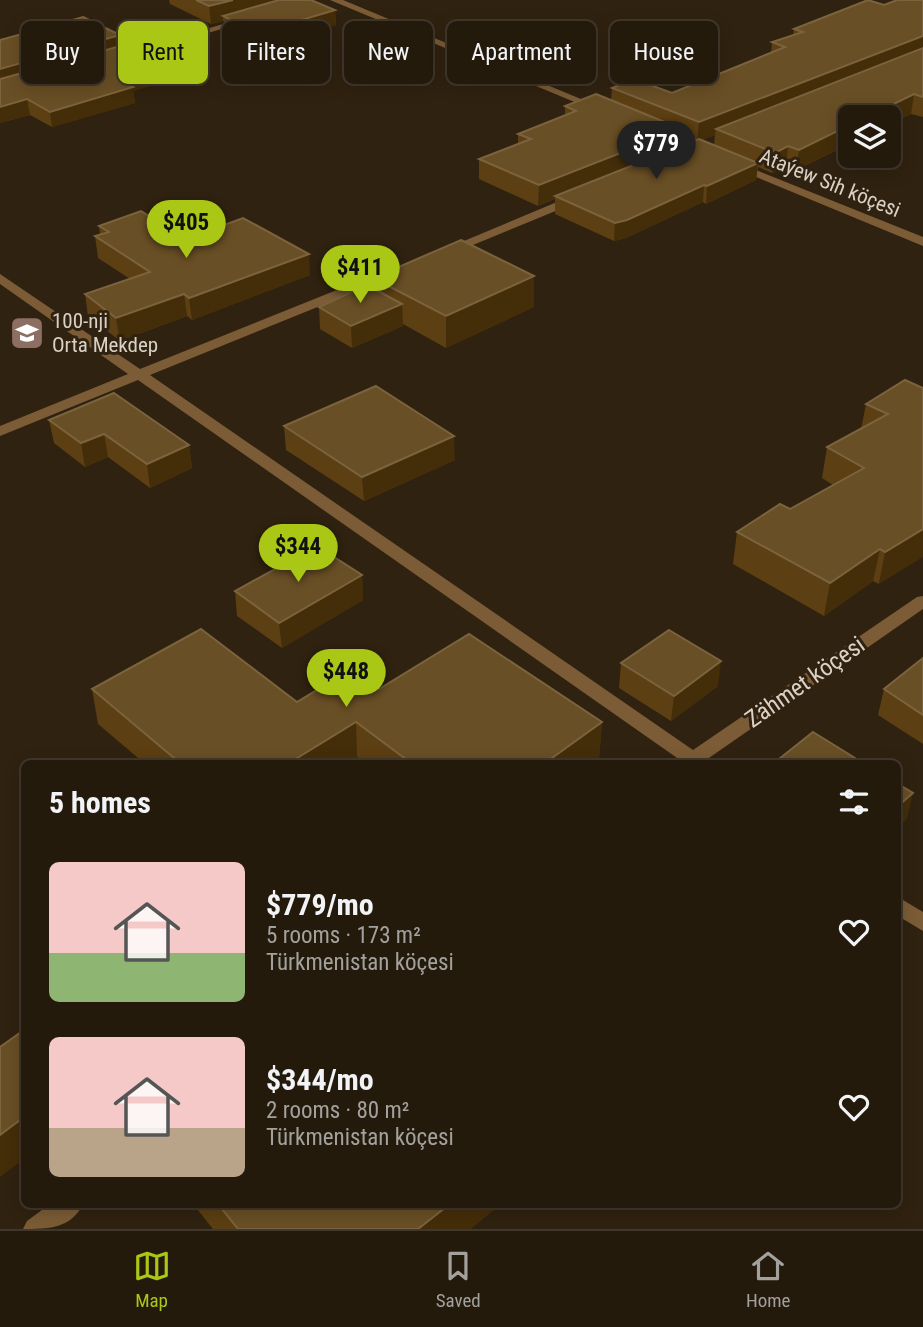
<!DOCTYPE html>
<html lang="en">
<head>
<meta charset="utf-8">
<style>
	:root { --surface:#241a0c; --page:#2c2315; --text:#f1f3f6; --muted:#a3a19d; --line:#41382d; --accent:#abc716 }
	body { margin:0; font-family:"Roboto Condensed",sans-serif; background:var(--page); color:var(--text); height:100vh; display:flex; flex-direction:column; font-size:26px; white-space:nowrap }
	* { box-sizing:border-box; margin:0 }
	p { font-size:23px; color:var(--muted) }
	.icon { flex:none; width:38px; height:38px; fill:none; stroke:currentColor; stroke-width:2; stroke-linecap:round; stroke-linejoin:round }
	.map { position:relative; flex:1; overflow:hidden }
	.sheet { position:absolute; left:21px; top:760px; width:880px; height:448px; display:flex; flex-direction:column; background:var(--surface); border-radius:10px; box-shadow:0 4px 18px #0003,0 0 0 2px var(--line) }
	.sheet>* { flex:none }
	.hud { position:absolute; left:21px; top:21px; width:882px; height:63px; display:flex; gap:14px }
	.fabs { position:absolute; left:838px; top:105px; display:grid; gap:14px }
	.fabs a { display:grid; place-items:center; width:63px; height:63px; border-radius:10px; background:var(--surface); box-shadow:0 4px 18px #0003,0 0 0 2px var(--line); font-size:35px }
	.price { position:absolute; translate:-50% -60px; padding:0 16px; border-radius:24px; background:var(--accent); color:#111; font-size:23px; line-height:46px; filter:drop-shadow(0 2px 4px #0008) }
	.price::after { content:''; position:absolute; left:50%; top:42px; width:21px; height:16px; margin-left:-10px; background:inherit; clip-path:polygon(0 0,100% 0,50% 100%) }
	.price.on { background:#222; color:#fff }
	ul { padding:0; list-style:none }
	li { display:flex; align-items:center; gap:21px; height:175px; padding:0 28px }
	li span { display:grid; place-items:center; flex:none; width:196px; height:140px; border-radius:10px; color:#555 }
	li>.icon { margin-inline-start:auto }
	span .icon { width:84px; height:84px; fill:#fffc; stroke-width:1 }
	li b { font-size:30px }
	h2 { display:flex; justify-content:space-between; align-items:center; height:84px; padding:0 28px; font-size:30px }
	.chip { padding:0 24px; border-radius:10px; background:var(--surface); box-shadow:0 4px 18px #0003,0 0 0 2px var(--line); font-size:24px; line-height:63px }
	.chip.on { background:var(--accent); color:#111 }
	.tab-bar { display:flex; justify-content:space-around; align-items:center; height:98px; border-top:2px solid var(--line); background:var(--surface); font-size:19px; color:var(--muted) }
	.tab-bar a { display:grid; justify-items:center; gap:4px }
	.tab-bar .on { color:var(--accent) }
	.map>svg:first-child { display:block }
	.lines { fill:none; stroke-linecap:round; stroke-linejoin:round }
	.minor { fill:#7b5c36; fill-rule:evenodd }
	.wall { fill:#5c3f12; fill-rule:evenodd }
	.shaded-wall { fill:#442d09 }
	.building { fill:#694f25; stroke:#7b633e; stroke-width:2 }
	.labels { text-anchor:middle; stroke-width:6; stroke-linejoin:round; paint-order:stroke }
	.far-street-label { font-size:21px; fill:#dad1c5; stroke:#302210 }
	.far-poi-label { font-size:21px; fill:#dad1c5; stroke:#302210; text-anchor:start }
	.street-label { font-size:24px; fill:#dad1c5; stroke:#302210 }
</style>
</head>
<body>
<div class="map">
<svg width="923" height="1229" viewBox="0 0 923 1229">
	<rect width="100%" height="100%" fill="#302210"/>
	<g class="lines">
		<g class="minor">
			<path d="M330,0H343L605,109L596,111Z"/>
			<path d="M243,18L251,20L129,57L120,55Z"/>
			<path d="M736,162L923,237V246L732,167L730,165Z"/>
			<path d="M576,194L580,195V201L451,254L446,255L440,251Z"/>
			<path d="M394,267L399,268V274L150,375L693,750L917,597L923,596V609L706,760L708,763H678L680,760L138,380L0,436V426L128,374L0,284V274L140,369Z"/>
			<path d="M898,897L923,912V931L898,916Z"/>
			<path d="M50,1204H83C71,1229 47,1229 23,1229L27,1221Z"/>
		</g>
	</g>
	<g class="wall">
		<path d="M169,0H311L335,10L336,25L259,48L224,31V21L211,24L170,4Z"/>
		<path d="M923,0V117L911,114L796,170L786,167L772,173L758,167L756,180L706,204L703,202L626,238L614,241L555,214V199L538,206L479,179V159L518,144V134L565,115V106L611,100L612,88L672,93L771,53L772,42L793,35L794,29L884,5ZM715,135L714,145L702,140ZM681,136L694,141L680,146Z"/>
		<path d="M120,35L122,45L178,62L180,77L133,91L135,103L52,127L30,115L0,123V40Z"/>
		<path d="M99,226L186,239L310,275L192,320L187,316L120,341L88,316L85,294L130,279L98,258L95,236L100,234Z"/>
		<path d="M373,278L534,307L446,348L403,324V326L352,348L320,329L319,307L373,288Z"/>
		<path d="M923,388L879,584L873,581L824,616L733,564L737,532L790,509L833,485L822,478L827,447L861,429L866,404Z"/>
		<path d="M49,420L189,445L192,468L150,488L108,457L85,467L54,443Z"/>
		<path d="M284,426L455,460L364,501L286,450Z"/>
		<path d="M362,575L363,600L282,648L237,616L235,591Z"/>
		<path d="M923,658V744L878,715L884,689Z"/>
		<path d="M621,663L718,686L671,721L619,688Z"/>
		<path d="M92,689L297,702L379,689L602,722L599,758L592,763H366L357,757L348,763H144L98,724Z"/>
		<path d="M193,1204H501L470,1229H213Z"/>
	</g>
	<g class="shaded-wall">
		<path d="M233,0H285L223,16V21L211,24L209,6Z"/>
		<path d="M335,10L336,25L259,48L258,33Z"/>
		<path d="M120,35L122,49L0,84V69Z"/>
		<path d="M923,36V53L716,129L715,135L697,142L699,122Z"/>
		<path d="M178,62L180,77L133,91L135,103L52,127L50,112L119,80Z"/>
		<path d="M914,94L911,114L889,124V117H867Z"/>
		<path d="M27,99L30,115L0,123V107Z"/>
		<path d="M850,125V143L796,170L799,150Z"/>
		<path d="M682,129L680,149L555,196V199L538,206L539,185Z"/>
		<path d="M788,146L786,167L772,173L775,153Z"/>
		<path d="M758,163L756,180L706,204L707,186Z"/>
		<path d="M704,185L703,202L626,238L614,241L615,223Z"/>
		<path d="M309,254L310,275L192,320L189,298Z"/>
		<path d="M534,276V307L446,348V316Z"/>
		<path d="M184,294L187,316L120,341L116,318Z"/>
		<path d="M402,304L403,326L352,348L351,326Z"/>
		<path d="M104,434L108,457L85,467L81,443Z"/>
		<path d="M454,436L455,460L364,501L362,477Z"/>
		<path d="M189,445L192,468L150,488L147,464Z"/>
		<path d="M923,529V557L879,584L885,552Z"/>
		<path d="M880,549L873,581L824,616L830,583Z"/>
		<path d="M362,575L363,600L282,648L279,623Z"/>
		<path d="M721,661L718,686L671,721L674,696Z"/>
		<path d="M356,722L357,757L348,763H289Z"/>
		<path d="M602,722L599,758L592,763H545Z"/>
		<path d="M913,793L907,819L898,827V806Z"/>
		<path d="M24,1117V1159L0,1177V1135Z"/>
		<path d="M450,1204H501L470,1229H418Z"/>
	</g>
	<g class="building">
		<path d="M196,0H233L209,6Z"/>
		<path d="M279,0H311L335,10L258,33L223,16Z"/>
		<path d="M868,0L884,5L897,0H923V36L699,122L612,88L634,79L672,93L785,47L772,42L803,32L794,29Z"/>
		<path d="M83,17L120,35L0,69V40Z"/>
		<path d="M135,42L178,62L119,80L133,87L50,112L27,99L0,107V79Z"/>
		<path d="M923,48V97L914,94L867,117H850V125L799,150L788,146L775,153L716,129Z"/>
		<path d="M596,94L682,129L539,185L479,159L531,139L518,134L576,111L565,106Z"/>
		<path d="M699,139L758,163L707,186L704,185L627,220L615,223L555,196Z"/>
		<path d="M141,211L186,239L243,218L309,254L189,298L184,294L116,318L85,294L150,272L95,236L109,232L99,226Z"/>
		<path d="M461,240L534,276L446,316L373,278Z"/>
		<path d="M367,285L402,304L351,326L319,307Z"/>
		<path d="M905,380L923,388V529L885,552L880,549L830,583L737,532L780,504L790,509L864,468L827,447L888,414L866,404Z"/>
		<path d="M376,386L454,436L362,477L284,426Z"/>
		<path d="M114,393L189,445L147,464L104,434L81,443L49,420Z"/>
		<path d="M317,546L362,575L279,623L235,591Z"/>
		<path d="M201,629L297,702L351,669L379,689L469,634L602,722L545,763H411L356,722L289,763H180L92,689Z"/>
		<path d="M669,630L721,661L674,696L621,663Z"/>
		<path d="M923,658V715L884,689Z"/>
		<path d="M813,732L863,763H774Z"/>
		<path d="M898,784L913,793L898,806Z"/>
		<path d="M24,1030V1117L0,1135V1047Z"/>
		<path d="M218,1204H450L418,1229H238Z"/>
	</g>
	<defs>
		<g id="school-square" transform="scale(1.75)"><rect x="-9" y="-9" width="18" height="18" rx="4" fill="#8d6e63" stroke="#302210"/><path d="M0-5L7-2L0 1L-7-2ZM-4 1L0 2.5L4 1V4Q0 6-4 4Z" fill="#fff"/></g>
	</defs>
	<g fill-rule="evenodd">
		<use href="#school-square" x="27" y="333"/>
	</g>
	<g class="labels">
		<g class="far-street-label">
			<text transform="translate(830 183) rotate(22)" y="7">Ataýew Sih köçesi</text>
		</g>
		<g class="far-poi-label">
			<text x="52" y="328">100-nji<tspan x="52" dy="24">Orta Mekdep</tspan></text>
		</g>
		<g class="street-label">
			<text transform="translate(805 682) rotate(-35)" y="8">Zähmet köçesi</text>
		</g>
	</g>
</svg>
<div class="fabs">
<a><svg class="icon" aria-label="layers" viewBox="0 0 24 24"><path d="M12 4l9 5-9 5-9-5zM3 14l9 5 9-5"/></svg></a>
</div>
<b class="price on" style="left:656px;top:181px">$779</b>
<b class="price" style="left:186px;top:260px">$405</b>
<b class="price" style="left:360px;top:305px">$411</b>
<b class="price" style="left:298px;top:584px">$344</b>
<b class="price" style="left:346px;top:709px">$448</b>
<div class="hud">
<a class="chip">Buy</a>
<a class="chip on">Rent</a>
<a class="chip">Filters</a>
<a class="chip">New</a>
<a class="chip">Apartment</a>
<a class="chip">House</a>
</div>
<section class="sheet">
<h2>5 homes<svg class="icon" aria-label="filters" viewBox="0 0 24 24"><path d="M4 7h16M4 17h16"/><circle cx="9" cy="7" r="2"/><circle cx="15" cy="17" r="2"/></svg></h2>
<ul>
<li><span style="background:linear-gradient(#f6c9c9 65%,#8fb573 0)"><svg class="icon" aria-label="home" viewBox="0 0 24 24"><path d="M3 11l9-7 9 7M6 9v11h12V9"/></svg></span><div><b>$779/mo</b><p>5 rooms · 173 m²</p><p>Türkmenistan köçesi</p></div><svg class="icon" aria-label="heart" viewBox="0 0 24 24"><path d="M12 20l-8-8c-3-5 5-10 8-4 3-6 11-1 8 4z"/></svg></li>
<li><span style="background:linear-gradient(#f6c9c9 65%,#b9a48a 0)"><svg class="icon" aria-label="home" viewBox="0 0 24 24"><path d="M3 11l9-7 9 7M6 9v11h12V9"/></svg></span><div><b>$344/mo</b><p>2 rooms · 80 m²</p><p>Türkmenistan köçesi</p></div><svg class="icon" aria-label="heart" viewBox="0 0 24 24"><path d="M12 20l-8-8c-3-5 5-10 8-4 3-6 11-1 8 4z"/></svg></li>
</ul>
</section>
</div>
<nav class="tab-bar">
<a class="on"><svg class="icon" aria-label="map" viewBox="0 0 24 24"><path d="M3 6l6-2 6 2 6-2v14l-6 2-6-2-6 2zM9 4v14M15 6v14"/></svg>Map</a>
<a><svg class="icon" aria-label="saved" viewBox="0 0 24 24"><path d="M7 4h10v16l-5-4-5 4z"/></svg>Saved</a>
<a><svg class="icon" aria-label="home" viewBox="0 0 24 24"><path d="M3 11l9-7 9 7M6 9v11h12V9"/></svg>Home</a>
</nav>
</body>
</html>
